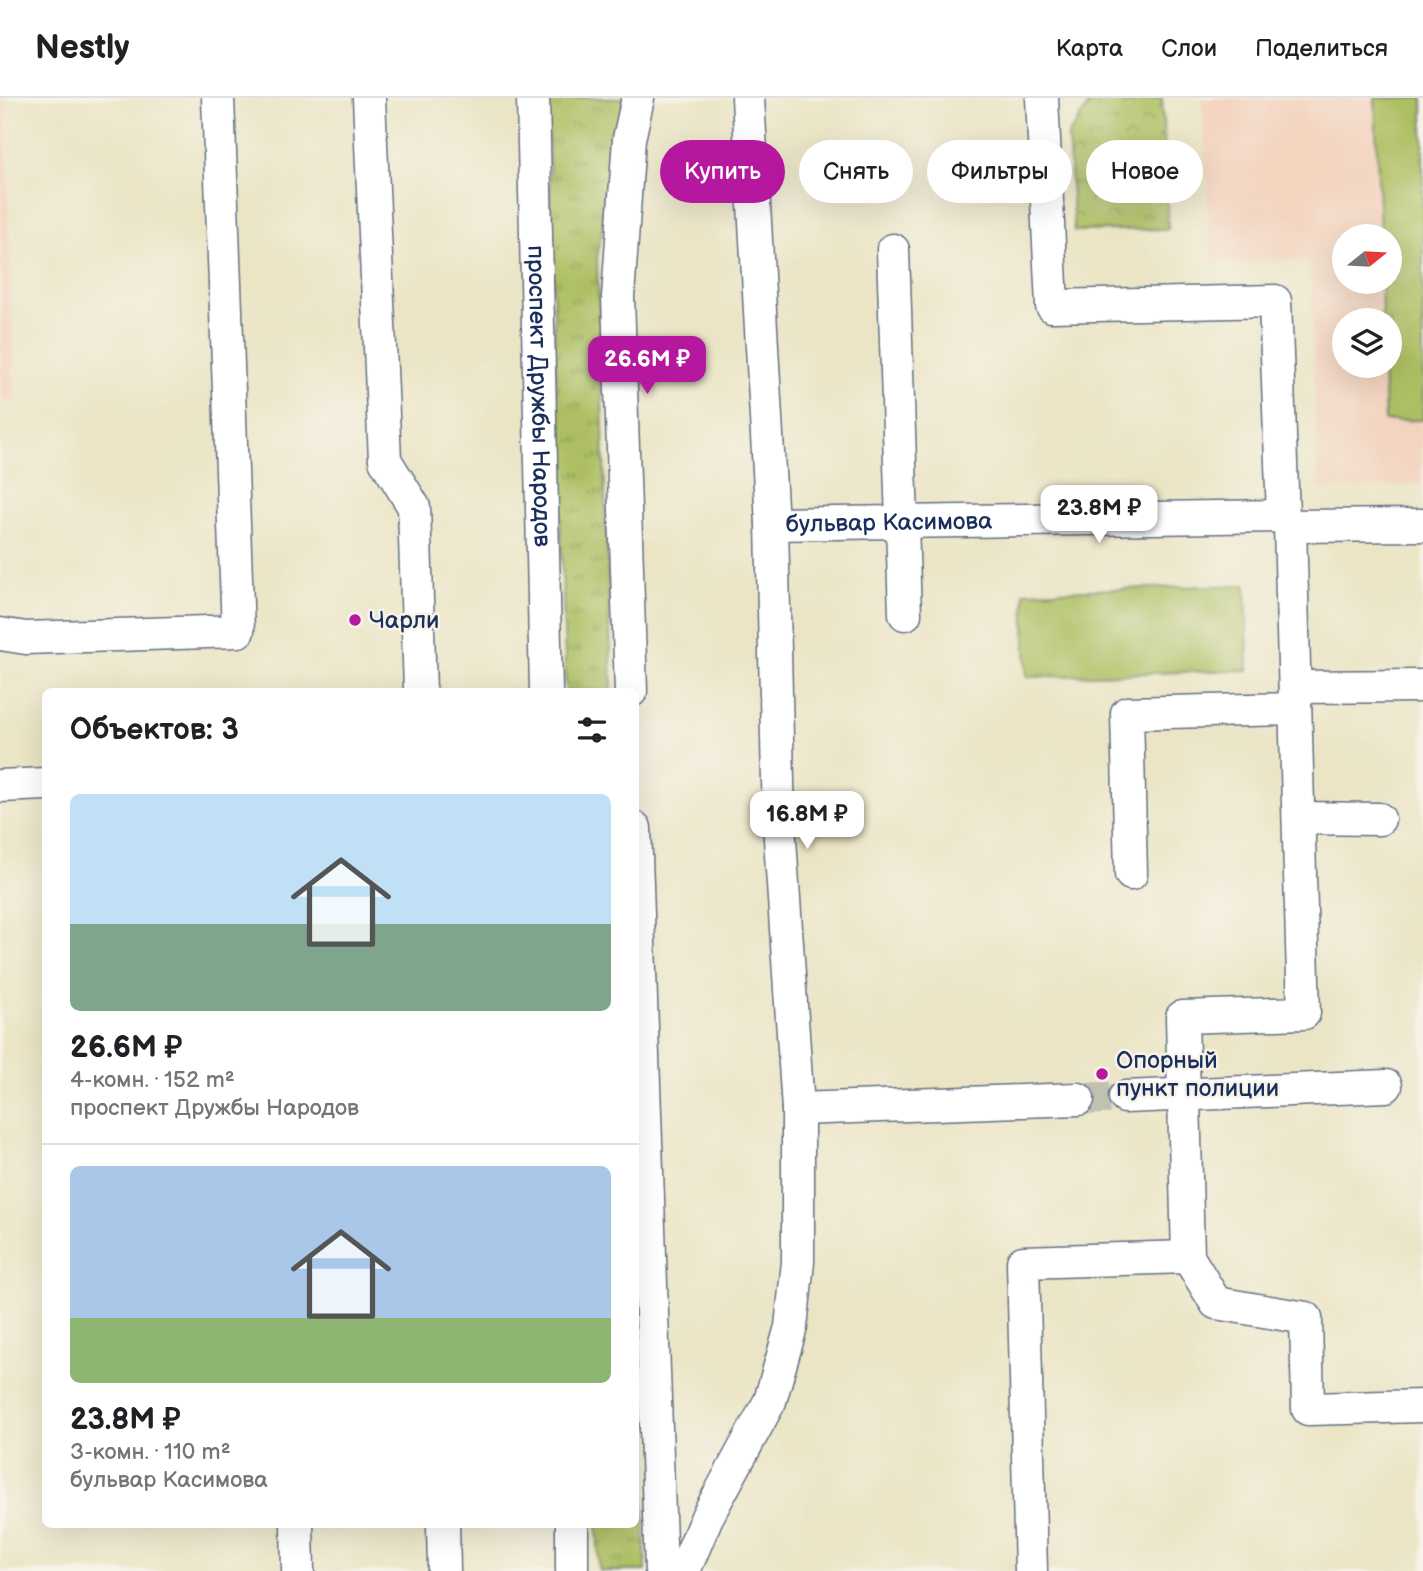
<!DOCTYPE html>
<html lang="ru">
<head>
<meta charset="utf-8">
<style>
	:root { --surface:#fff; --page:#f2f2f2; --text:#202124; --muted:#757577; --line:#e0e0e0; --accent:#b5179e }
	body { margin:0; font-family:"Balsamiq Sans",sans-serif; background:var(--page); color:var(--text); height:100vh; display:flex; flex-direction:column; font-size:26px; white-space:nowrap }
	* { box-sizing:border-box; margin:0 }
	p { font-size:23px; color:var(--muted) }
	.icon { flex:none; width:38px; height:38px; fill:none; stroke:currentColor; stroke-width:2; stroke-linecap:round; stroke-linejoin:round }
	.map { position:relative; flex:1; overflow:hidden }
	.panel { position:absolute; left:42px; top:590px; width:597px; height:840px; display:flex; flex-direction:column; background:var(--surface); border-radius:10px; box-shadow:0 7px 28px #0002 }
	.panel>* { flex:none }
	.top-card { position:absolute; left:660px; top:42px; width:658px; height:63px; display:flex; gap:14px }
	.needle { width:46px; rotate:72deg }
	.buttons { position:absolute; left:1332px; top:126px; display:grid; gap:14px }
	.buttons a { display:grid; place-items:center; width:70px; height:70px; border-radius:50%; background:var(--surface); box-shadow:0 7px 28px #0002; font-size:35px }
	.price { position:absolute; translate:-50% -60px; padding:0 16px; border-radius:14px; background:#fff; color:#222; font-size:23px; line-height:46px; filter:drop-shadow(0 2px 4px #0008) }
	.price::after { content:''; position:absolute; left:50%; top:42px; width:21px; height:16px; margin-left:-10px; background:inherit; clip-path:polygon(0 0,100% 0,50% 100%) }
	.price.selected { background:var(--accent); color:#fff }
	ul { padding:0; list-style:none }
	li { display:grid; align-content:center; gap:14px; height:371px; padding:0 28px }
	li+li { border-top:2px solid var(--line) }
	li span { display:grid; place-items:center; height:217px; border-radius:10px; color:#555 }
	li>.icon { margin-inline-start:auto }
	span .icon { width:126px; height:126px; fill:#fffc; stroke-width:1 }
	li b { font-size:30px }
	h2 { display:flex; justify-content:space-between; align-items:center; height:84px; padding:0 28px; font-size:30px }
	.pill { padding:0 24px; border-radius:32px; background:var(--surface); box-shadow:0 7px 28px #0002; font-size:24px; line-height:63px }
	.pill.selected { background:var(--accent); color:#fff }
	header { display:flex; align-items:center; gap:42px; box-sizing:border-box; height:98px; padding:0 35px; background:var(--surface); border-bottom:2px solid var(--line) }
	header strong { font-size:33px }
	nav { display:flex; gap:38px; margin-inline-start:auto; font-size:24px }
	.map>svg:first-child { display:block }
	.built { fill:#f3d4bf; fill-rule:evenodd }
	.grass { fill:url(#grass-tufts); stroke:#647760; stroke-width:2 }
	.park { fill:url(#park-crowns); stroke:#647760; stroke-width:2 }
	.pitch { fill:#adbf62; stroke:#647760; stroke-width:2 }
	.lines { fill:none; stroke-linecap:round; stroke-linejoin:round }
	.minor-tunnel { stroke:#c1c1b1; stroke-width:32; stroke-dasharray:32 16; stroke-linecap:butt }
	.minor-casing { stroke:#646f82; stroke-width:35 }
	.minor { stroke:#fff; stroke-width:32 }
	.poi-dot { fill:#b5179e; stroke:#f7f3e8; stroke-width:2.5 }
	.labels { text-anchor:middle; stroke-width:5; stroke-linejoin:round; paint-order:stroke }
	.street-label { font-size:24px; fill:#1b2f5e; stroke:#f7f3e8 }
	.poi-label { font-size:24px; fill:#1b2f5e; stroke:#f7f3e8; text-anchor:start }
</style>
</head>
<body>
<header>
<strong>Nestly</strong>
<nav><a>Карта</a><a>Слои</a><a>Поделиться</a></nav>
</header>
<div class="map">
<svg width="1423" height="1473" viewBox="0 0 1423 1473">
	<defs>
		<pattern id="grass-tufts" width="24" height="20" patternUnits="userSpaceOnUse" patternTransform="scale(1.75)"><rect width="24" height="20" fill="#adbf62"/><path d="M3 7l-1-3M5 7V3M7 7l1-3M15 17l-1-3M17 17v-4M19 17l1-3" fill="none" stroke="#8c9c54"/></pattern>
		<pattern id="park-crowns" width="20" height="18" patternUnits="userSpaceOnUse" patternTransform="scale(1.75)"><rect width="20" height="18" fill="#adbf62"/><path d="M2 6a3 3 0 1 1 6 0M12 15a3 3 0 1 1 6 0" fill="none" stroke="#8c9c54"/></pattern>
	</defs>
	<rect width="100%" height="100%" fill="#f7f3e8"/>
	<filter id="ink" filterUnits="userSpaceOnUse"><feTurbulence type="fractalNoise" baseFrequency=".0143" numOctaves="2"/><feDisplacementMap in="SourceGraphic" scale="14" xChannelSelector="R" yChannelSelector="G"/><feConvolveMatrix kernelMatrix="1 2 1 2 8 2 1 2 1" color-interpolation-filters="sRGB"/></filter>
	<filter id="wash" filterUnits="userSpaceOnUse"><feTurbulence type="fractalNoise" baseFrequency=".00686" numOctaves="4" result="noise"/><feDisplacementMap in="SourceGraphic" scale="28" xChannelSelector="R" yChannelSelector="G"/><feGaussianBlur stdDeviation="1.57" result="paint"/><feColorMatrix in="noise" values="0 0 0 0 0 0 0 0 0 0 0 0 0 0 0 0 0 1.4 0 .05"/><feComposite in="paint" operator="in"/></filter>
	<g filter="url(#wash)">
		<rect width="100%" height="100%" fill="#ebe5c6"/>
		<g class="built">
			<path d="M0,0H5L14,302L0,303Z"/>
			<path d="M1202,0H1423V386L1318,392L1310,162L1211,166ZM1344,138H1390V184H1344ZM1344,222H1390V268H1344Z"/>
		</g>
		<g class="grass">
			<path d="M547,0H624L597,160L612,593H566Z"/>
			<path d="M635,1205L646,1473H599L597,1426H635Z"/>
		</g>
		<path class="park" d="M1093,0H1162L1168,131L1074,133L1068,38Z"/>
		<g class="pitch">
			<path d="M1375,0H1423V322L1385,323L1383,268H1390V222H1382L1381,184H1390V138H1380Z"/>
			<path d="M1246,487L1248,572L1027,579L1024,494Z"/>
		</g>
	</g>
	<g filter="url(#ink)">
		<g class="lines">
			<path class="minor-tunnel" d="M1078,1001L1125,999"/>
			<g class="minor-casing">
				<g id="minor">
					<path d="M369,0L385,362L414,409L420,593"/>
					<path id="s1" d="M533,0L546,593"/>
					<path d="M1042,0L1052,208L1275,203L1283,418"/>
					<path d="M893,152L905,516"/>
					<path id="s2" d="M772,426L1283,418L1290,428L1423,427"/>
					<path d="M1290,428L1304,915L1182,919L1188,1159L1216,1205L1306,1220L1308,1311L1423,1308"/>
					<path d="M0,536L26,540L238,533L218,0"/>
					<path d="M1295,589L1423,588"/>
					<path d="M631,593L618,199L629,41L638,0"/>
					<path d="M0,688L46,686"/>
					<path d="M1299,720L1379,721"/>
					<path d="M635,730L661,1473"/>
					<path d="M1131,776L1127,615L1295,611"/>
					<path d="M1125,999L1386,988"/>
					<path d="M798,1011L1078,1001"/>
					<path d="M297,1426L298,1473"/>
					<path d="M443,1426L444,1473"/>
					<path d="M572,1426V1473"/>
					<path d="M684,1473L707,1419L770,1303L791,1229L798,1164V1011L779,726L772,426L748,0"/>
					<path d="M1031,1473L1023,1164L1188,1159"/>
				</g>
			</g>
			<use href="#minor" class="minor"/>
		</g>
	</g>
	<g class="poi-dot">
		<circle cx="355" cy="522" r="7"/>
		<circle cx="1102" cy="976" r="7"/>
	</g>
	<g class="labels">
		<g class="street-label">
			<text dy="8" stroke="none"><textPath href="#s1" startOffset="298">проспект Дружбы Народов</textPath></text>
			<text dy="8" stroke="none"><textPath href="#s2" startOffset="117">бульвар Касимова</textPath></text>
		</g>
		<g class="poi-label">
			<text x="369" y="530">Чарли</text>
			<text x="1116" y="970">Опорный<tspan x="1116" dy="28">пункт полиции</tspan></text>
		</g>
	</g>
</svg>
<div class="buttons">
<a><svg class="needle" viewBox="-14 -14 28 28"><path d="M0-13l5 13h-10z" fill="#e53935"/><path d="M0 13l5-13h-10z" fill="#757577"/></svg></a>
<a><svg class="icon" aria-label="layers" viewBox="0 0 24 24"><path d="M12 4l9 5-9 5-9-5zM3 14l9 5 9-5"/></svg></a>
</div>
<b class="price selected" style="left:647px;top:298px">26.6M ₽</b>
<b class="price" style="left:1099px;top:447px">23.8M ₽</b>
<b class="price" style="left:807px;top:753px">16.8M ₽</b>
<div class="top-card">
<a class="pill selected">Купить</a>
<a class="pill">Снять</a>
<a class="pill">Фильтры</a>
<a class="pill">Новое</a>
</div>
<section class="panel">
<h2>Объектов: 3<svg class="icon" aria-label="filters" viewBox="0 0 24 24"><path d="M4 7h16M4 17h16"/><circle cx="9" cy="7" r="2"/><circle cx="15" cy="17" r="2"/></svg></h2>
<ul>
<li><span style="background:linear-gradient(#bfe0f5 60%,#7fa58c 0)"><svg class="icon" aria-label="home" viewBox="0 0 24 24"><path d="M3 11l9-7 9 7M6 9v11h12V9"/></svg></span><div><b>26.6M ₽</b><p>4-комн. · 152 m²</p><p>проспект Дружбы Народов</p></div></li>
<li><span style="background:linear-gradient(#a9c7e8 70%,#8fb573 0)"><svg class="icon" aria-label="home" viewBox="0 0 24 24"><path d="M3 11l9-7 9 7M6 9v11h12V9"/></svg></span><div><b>23.8M ₽</b><p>3-комн. · 110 m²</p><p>бульвар Касимова</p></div></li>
</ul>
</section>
</div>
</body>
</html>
